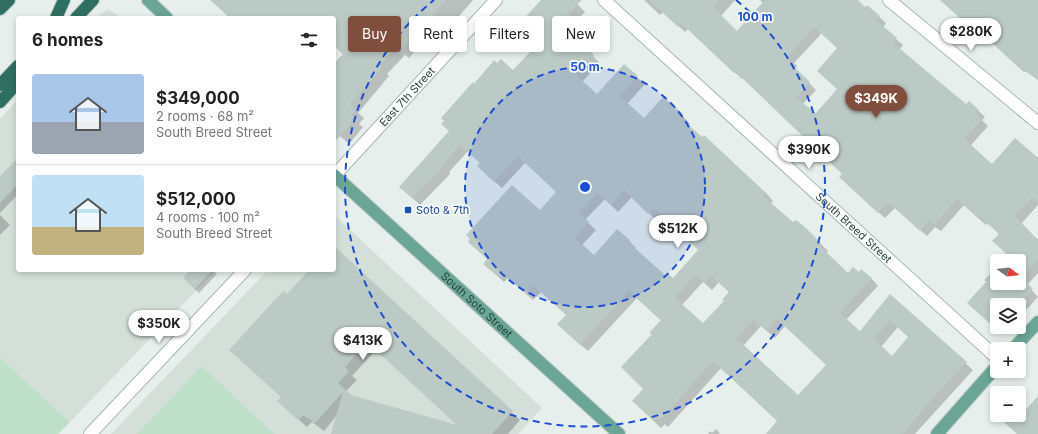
<!DOCTYPE html>
<html lang="en">
<head>
<meta charset="utf-8">
<style>
	:root { --surface:#fff; --page:#f6f6f6; --text:#222; --muted:#767676; --line:#e0e0e0; --accent:#804e3d }
	body { margin:0; font-family:Inter,sans-serif; background:var(--page); color:var(--text); height:100vh; display:flex; flex-direction:column; font-size:15px; white-space:nowrap }
	* { box-sizing:border-box; margin:0 }
	p { font-size:13px; color:var(--muted) }
	.icon { flex:none; width:22px; height:22px; fill:none; stroke:currentColor; stroke-width:2; stroke-linecap:round; stroke-linejoin:round }
	.map { position:relative; flex:1; overflow:hidden }
	.details { position:absolute; left:16px; top:16px; width:320px; height:256px; display:flex; flex-direction:column; background:var(--surface); border-radius:4px; box-shadow:0 2px 6px #0003 }
	.details>* { flex:none }
	.hud { position:absolute; left:348px; top:16px; width:380px; height:36px; display:flex; gap:8px }
	.needle { width:26px; rotate:105deg }
	.buttons { position:absolute; left:990px; top:254px; display:grid; gap:8px }
	.buttons a { display:grid; place-items:center; width:36px; height:36px; border-radius:4px; background:var(--surface); box-shadow:0 2px 6px #0003; font-size:20px }
	.price { position:absolute; translate:-50% -34px; padding:0 9px; border-radius:14px; background:#fff; color:#222; font-size:13px; line-height:26px; filter:drop-shadow(0 1px 2px #0008) }
	.price::after { content:''; position:absolute; left:50%; top:24px; width:12px; height:9px; margin-left:-6px; background:inherit; clip-path:polygon(0 0,100% 0,50% 100%) }
	.price.selected { background:var(--accent); color:#fff }
	ul { padding:0; list-style:none }
	li { display:flex; align-items:center; gap:12px; height:100px; padding:0 16px }
	li+li { border-top:1px solid var(--line) }
	li span { display:grid; place-items:center; flex:none; width:112px; height:80px; border-radius:4px; color:#555 }
	li>.icon { margin-inline-start:auto }
	span .icon { width:48px; height:48px; fill:#fffc; stroke-width:1 }
	li b { font-size:17px }
	h2 { display:flex; justify-content:space-between; align-items:center; height:48px; padding:0 16px; font-size:17px }
	.pill { padding:0 14px; border-radius:4px; background:var(--surface); box-shadow:0 2px 6px #0003; font-size:14px; line-height:36px }
	.pill.selected { background:var(--accent); color:#fff }
	.map>svg:first-child { display:block }
	.built { fill:#d4dfda }
	.green { fill:#bfe0c8 }
	.shadow { fill:#0003; fill-rule:evenodd }
	.building { fill:#bbcac4; fill-rule:evenodd }
	.lines { fill:none; stroke-linecap:round; stroke-linejoin:round }
	.minor-casing { stroke:#a8b8b2; stroke-width:14 }
	.major-casing { stroke:#c2cac8; stroke-width:14 }
	.highway-casing { stroke:#c2cac8; stroke-width:14 }
	.minor { stroke:#fff; stroke-width:12 }
	.major { stroke:#6aa596; stroke-width:12 }
	.highway { stroke:#2f6f62; stroke-width:12 }
	.ring { fill:none; stroke:#1d4ed8; stroke-width:2; stroke-dasharray:7 5 }
	.transit-dot { fill:#1a4fb4; stroke:#f7fbf9; stroke-width:1.5 }
	.labels { text-anchor:middle; stroke-width:3.5; stroke-linejoin:round; paint-order:stroke }
	.street-label { font-size:11px; fill:#24423a; stroke:#f7fbf9 }
	.transit-label { font-size:11px; fill:#164399; stroke:#f7fbf9; text-anchor:start }
	.centre { fill:#1d4ed8; stroke:#f7fbf9; stroke-width:2 }
	.ring-label { font-size:12px; text-anchor:middle; font-weight:bold; fill:#1d4ed8; stroke:#f7fbf9; stroke-width:3.5; stroke-linejoin:round; paint-order:stroke }
</style>
</head>
<body>
<div class="map">
<svg width="1038" height="434" viewBox="0 0 1038 434">
	<rect width="100%" height="100%" fill="#e6efeb"/>
	<g class="built">
		<path d="M108,9L118,15L120,18H96Z"/>
		<path d="M18,99V270H216L70,422L0,358V119Z"/>
		<path d="M334,215L542,408L518,434H111L268,270H334Z"/>
	</g>
	<g class="green">
		<path d="M0,358L70,422L58,434H0Z"/>
		<path d="M202,366L274,434H137Z"/>
	</g>
	<g class="shadow">
		<path d="M211,0H473L454,22L447,16L409,58L405,55L387,74L389,76L358,113L364,118L359,124L363,127L349,144L334,131V64L343,54L334,45V18H230Z"/>
		<path d="M543,0H573L585,12L575,22L581,28L573,37L600,63L582,82L597,96L637,77L645,84L627,104L644,119L681,114L690,124L688,126L702,138L704,136L766,193L773,201L770,204L793,224L820,243L828,251L826,253L848,274L859,273L871,278L878,286L846,320L860,333L890,296L973,370L915,434H767L778,421L721,368L668,427L665,424L661,428L640,408L653,335L662,321L637,298L588,351L566,332L567,315L541,292L533,300L508,278L504,282L492,271L557,192L525,163L502,188L485,173L481,163L468,151L449,172L450,174L420,205L408,194L450,132L474,85L513,72L531,53L529,26ZM632,197L656,220L662,215L699,250L673,280L665,276L635,249L636,248L629,241L594,256L582,245L596,230L585,220L605,199L618,212ZM703,282L712,290L719,282L730,293L725,301L704,325L682,305ZM761,326L775,338L785,326L827,365L798,397L743,346ZM898,327L909,337L892,357L881,347Z"/>
		<path d="M644,0H735L721,16L737,32L763,3L760,0H856L865,9L879,17L886,23L883,28L903,45L900,49L966,106L969,102L985,117L982,120L988,126L971,145L992,165L1036,158L1038,156V205L1021,224L1038,240V273L1027,285L1038,297L1019,318V305H997V327H1010L1003,335L975,309L988,282L997,268V283H1019V261H1004L1009,255L1000,234L988,223L986,225L964,205L941,231L935,227L927,236L895,208L885,218L847,184L844,174L743,78L742,79L688,29L685,32L663,12L660,15ZM822,33L838,49L839,89L816,114L803,104L816,90L795,69L797,66L794,63Z"/>
		<path d="M940,0H1038V80L1026,71L1024,72L970,21L967,23Z"/>
		<path d="M18,159V194L0,213V177Z"/>
		<path d="M0,215L10,225L0,235Z"/>
		<path d="M334,248L520,420L508,434H332L337,415L324,431L312,422L307,427L287,409L282,398L287,295L310,270H334ZM376,350L460,427L351,396L346,391L357,380L352,376Z"/>
		<path d="M192,270H213L217,274L199,293L184,278Z"/>
		<path d="M716,429L720,434H708L710,431L712,433Z"/>
	</g>
	<g class="building">
		<path d="M210,0H446L400,51L396,48L379,65L382,68L350,104L356,110L352,115L356,118L334,143V65L344,55L334,46V18H230Z"/>
		<path d="M541,0H582L568,14L575,20L567,29L594,55L575,74L597,94L624,64L638,76L620,96L644,118L663,97L682,113L683,116L681,118L702,137L704,135L766,193L763,196L793,222L796,220L806,228L821,243L819,245L848,273L853,267L859,272L861,269L872,278L840,313L860,331L890,294L967,362L938,392L903,434H766L777,421L713,361L660,420L657,418L654,421L632,401L643,389L621,367L652,334L649,333L661,320L658,318L629,291L580,345L557,324L566,315L533,285L526,293L500,271L496,275L483,264L487,259L468,242L470,239L466,235L512,185L540,210L556,192L518,156L494,182L477,166L480,163L460,145L428,184L426,183L412,198L399,187L449,131L441,124L444,121L441,118L473,82L474,84L494,60L497,63L501,59L513,70L530,52L517,41L521,37L519,36L528,26L522,21ZM624,190L648,214L654,208L698,250L673,278L667,273L665,275L628,242L630,240L617,229L594,255L575,238L589,222L579,213L597,193L611,205ZM695,275L705,283L711,276L729,292L722,300L724,301L703,323L675,298ZM777,319L826,365L798,395L736,338L753,320L767,331ZM890,320L908,337L892,356L874,339Z"/>
		<path d="M649,0H720L713,7L737,31L765,0H858L865,7L867,5L880,16L877,21L897,38L893,43L966,104L969,101L979,110L976,113L982,119L965,138L974,148L992,164L1015,138L1038,158V203L1032,198L1015,216L1038,240V259L1021,278L1033,289L1018,305H997L998,327L996,329L967,303L986,282L984,280L997,267V283H1019V261H1002L1008,255L992,241L999,234L980,217L979,219L957,199L934,225L928,221L920,231L888,202L878,213L839,177L842,174L736,72L734,73L681,23L678,27ZM814,27L837,48L817,71L837,89L816,113L796,98L810,82L789,62L791,59L788,56Z"/>
		<path d="M940,0H1038V80L1020,67L1019,68L964,17L962,20Z"/>
		<path d="M18,157V184L0,203V177Z"/>
		<path d="M334,246L513,411L492,434H331L343,392L315,423L303,415L298,420L277,401L281,397L229,350L283,291L287,294L309,270H334ZM367,342L457,425L351,395L338,383L349,371L345,367Z"/>
		<path d="M190,270H213L195,289L183,278Z"/>
		<path d="M1038,396V434H1017L996,415H1021Z"/>
	</g>
	<g class="lines">
		<g class="minor-casing">
			<g id="minor">
				<path id="s1" d="M604,0L997,358"/>
				<path d="M889,0L1038,123"/>
				<path id="s2" d="M334,176L496,0"/>
				<path d="M90,434L245,270"/>
			</g>
		</g>
		<g class="major-casing">
			<g id="major">
				<path d="M148,0L167,18"/>
				<path id="s3" d="M334,175L619,434"/>
				<path d="M1013,349L1038,322"/>
				<path d="M937,434L997,366"/>
			</g>
		</g>
		<g class="highway-casing">
			<g id="highway">
				<path d="M0,9L9,0"/>
				<path d="M56,18L64,0"/>
				<path d="M76,18L93,0"/>
				<path d="M0,85L18,66"/>
				<path d="M0,102L18,82"/>
			</g>
		</g>
		<use href="#minor" class="minor"/>
		<use href="#major" class="major"/>
		<use href="#highway" class="highway"/>
	</g>
	<circle cx="585" cy="187" r="120" fill="#1d4ed8" fill-opacity=".12"/>
	<g class="ring">
		<circle cx="585" cy="187" r="120"/>
		<path d="M736 0A240 240 0 1 1 434 0"/>
	</g>
	<rect class="transit-dot" x="404" y="206" width="8" height="8" rx="2"/>
	<g class="labels">
		<g class="street-label">
			<text dy="4" stroke="none"><textPath href="#s2" startOffset="108">East 7th Street</textPath></text>
			<text dy="4" stroke="none"><textPath href="#s1" startOffset="338">South Breed Street</textPath></text>
			<text dy="4" stroke="none"><textPath href="#s3" startOffset="193">South Soto Street</textPath></text>
		</g>
		<g class="transit-label">
			<text x="416" y="214">Soto &amp; 7th</text>
		</g>
	</g>
	<circle cx="585" cy="187" r="6" class="centre"/>
	<g class="ring-label">
		<text x="755" y="21">100 m</text>
		<text x="585" y="71">50 m</text>
	</g>
</svg>
<div class="buttons">
<a><svg class="needle" viewBox="-14 -14 28 28"><path d="M0-13l5 13h-10z" fill="#e53935"/><path d="M0 13l5-13h-10z" fill="#767676"/></svg></a>
<a><svg class="icon" aria-label="layers" viewBox="0 0 24 24"><path d="M12 4l9 5-9 5-9-5zM3 14l9 5 9-5"/></svg></a>
<a>+</a>
<a>−</a>
</div>
<b class="price" style="left:971px;top:52px">$280K</b>
<b class="price selected" style="left:876px;top:119px">$349K</b>
<b class="price" style="left:809px;top:170px">$390K</b>
<b class="price" style="left:678px;top:249px">$512K</b>
<b class="price" style="left:159px;top:344px">$350K</b>
<b class="price" style="left:363px;top:361px">$413K</b>
<div class="hud">
<a class="pill selected">Buy</a>
<a class="pill">Rent</a>
<a class="pill">Filters</a>
<a class="pill">New</a>
</div>
<section class="details">
<h2>6 homes<svg class="icon" aria-label="filters" viewBox="0 0 24 24"><path d="M4 7h16M4 17h16"/><circle cx="9" cy="7" r="2"/><circle cx="15" cy="17" r="2"/></svg></h2>
<ul>
<li><span style="background:linear-gradient(#a9c7e8 60%,#9aa5b1 0)"><svg class="icon" aria-label="home" viewBox="0 0 24 24"><path d="M3 11l9-7 9 7M6 9v11h12V9"/></svg></span><div><b>$349,000</b><p>2 rooms · 68 m²</p><p>South Breed Street</p></div></li>
<li><span style="background:linear-gradient(#bfe0f5 65%,#c2b280 0)"><svg class="icon" aria-label="home" viewBox="0 0 24 24"><path d="M3 11l9-7 9 7M6 9v11h12V9"/></svg></span><div><b>$512,000</b><p>4 rooms · 100 m²</p><p>South Breed Street</p></div></li>
</ul>
</section>
</div>
</body>
</html>
